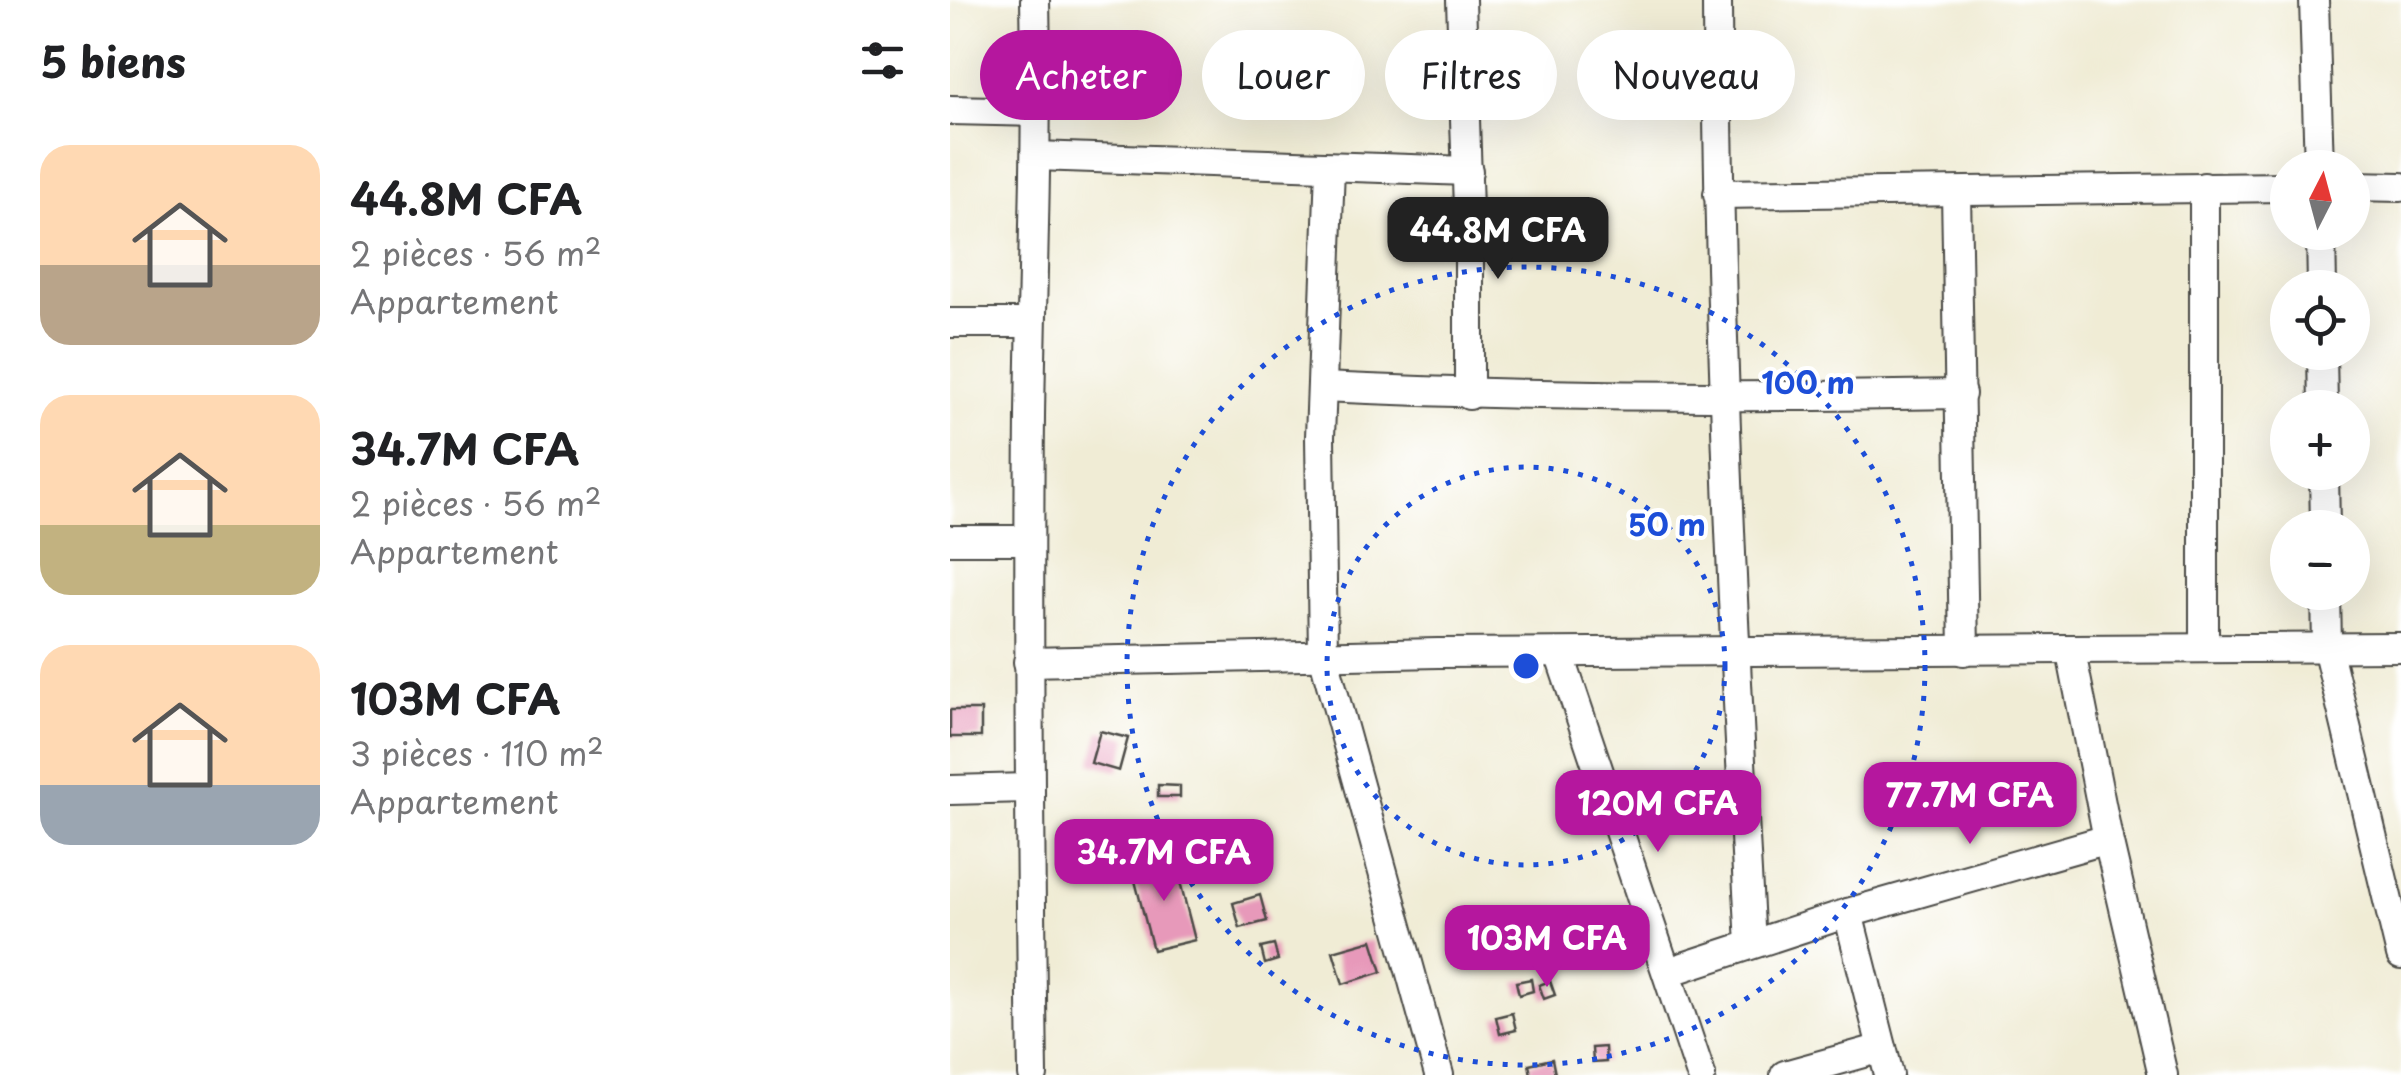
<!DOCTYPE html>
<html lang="fr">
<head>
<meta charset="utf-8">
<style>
	:root { --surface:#fff; --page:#f2f2f2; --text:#202124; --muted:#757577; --accent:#b5179e }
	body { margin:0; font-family:"Playpen Sans",sans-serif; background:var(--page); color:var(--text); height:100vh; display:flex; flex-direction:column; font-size:38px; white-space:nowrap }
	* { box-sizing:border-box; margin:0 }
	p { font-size:32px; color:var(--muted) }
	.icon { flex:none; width:55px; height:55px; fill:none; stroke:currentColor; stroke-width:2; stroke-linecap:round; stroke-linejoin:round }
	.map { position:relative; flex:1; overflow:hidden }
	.drawer { display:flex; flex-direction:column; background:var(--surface); width:950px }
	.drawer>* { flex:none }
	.banner { position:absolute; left:30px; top:30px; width:950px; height:90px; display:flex; gap:20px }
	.needle { width:65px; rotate:6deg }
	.tools { position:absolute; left:1320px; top:150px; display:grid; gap:20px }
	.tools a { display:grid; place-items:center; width:100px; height:100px; border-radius:50%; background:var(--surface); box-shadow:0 10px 40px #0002; font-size:50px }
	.price { position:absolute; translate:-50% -85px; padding:0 22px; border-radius:20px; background:var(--accent); color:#fff; font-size:32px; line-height:65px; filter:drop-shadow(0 2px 5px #0008) }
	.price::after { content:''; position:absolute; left:50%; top:60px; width:30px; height:22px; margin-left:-15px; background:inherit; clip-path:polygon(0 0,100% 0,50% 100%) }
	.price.current { background:#222; color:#fff }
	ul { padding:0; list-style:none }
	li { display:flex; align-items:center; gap:30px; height:250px; padding:0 40px }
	li span { display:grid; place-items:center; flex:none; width:280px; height:200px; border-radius:30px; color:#555 }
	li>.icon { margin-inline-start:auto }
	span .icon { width:120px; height:120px; fill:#fffc; stroke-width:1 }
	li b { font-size:42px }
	h2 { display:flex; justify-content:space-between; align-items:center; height:120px; padding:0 40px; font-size:42px }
	.tag { padding:0 35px; border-radius:45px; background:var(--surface); box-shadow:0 10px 40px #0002; font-size:35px; line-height:90px }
	.tag.current { background:var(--accent); color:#fff }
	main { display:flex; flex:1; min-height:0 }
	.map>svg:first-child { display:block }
	.building { fill:#e799ba }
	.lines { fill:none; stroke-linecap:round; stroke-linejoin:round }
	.minor-casing { stroke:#494844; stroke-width:32 }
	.minor { stroke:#fff; stroke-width:28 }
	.ring { fill:none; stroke:#1d4ed8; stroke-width:5; stroke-dasharray:5 10 }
	.centre { fill:#1d4ed8; stroke:#fff; stroke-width:5 }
	.ring-label { font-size:30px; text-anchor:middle; font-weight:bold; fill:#1d4ed8; stroke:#fff; stroke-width:8; stroke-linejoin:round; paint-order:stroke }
</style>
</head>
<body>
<main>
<section class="drawer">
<h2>5 biens<svg class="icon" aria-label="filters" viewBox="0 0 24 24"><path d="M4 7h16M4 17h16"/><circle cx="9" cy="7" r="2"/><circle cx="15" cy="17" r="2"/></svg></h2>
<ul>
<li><span style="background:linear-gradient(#ffd9b3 60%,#b9a48a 0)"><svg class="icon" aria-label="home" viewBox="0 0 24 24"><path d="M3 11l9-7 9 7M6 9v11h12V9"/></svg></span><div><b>44.8M CFA</b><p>2 pièces · 56 m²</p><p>Appartement</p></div></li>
<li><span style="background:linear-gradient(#ffd9b3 65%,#c2b280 0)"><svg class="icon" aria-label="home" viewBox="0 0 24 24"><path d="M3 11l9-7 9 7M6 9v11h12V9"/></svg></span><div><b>34.7M CFA</b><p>2 pièces · 56 m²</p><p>Appartement</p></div></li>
<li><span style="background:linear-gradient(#ffd9b3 70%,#9aa5b1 0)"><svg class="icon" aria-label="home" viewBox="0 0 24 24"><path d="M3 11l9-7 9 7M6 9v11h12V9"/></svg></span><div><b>103M CFA</b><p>3 pièces · 110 m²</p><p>Appartement</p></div></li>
</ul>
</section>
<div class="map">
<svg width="1451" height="1075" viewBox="0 0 1451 1075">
	<rect width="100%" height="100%" fill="#fff"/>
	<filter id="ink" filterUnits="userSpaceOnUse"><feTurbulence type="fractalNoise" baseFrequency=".01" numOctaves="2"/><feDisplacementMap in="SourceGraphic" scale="20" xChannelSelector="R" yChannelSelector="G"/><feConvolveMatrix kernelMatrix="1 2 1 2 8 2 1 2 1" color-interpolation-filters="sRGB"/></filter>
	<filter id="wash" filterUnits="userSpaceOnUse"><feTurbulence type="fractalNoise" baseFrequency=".0048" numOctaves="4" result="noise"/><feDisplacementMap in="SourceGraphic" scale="40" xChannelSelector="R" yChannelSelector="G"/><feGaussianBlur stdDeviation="2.25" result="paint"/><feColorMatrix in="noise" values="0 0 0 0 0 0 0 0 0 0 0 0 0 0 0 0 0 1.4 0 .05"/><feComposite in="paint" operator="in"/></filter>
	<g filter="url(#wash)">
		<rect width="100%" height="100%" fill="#f0ecd5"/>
		<g id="blocks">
			<g class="building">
				<rect x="0" y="710" width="31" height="27"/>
				<path d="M150,731L178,738L169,771L141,763Z"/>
				<path d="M208,785L230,786V797H208Z"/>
				<path d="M224,858L245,940L203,950L182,869Z"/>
				<path d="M310,895L317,921L290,928L283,903Z"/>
				<path d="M629,939L633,956L614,960L610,943Z"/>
				<path d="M422,940L432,972L393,984L383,951Z"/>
				<path d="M324,945L328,960L315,964L311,948Z"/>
				<path d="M581,979L583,991L569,995L566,982Z"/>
				<path d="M600,981L605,995L594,999L589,985Z"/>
				<path d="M562,1013L566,1030L550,1034L546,1017Z"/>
				<path d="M655,1047L656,1062L643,1063L642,1048Z"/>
				<path d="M602,1059L605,1074L581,1075L579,1064Z"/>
			</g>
		</g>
	</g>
	<g filter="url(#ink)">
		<use href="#blocks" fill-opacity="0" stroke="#494844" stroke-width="2.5"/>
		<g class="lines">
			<g class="minor-casing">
				<g id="minor">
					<path d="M511,0L519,239V395"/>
					<path d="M767,0C768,315 783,629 801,944"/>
					<path d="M1364,0L1369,168"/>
					<path d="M0,110L88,112"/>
					<path d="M86,156L518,171"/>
					<path d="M380,168L370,437L373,655L489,1075"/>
					<path d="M1402,186L1451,187"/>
					<path d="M1254,187V648"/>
					<path d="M1006,192L1014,651"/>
					<path d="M768,194L1338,187"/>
					<path d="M1371,232L1372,288"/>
					<path d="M0,323H81"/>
					<path d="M1372,352L1373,408"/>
					<path d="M372,387C585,397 797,398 1011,394"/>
					<path d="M1374,472L1375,528"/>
					<path d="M0,540H79"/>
					<path d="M1376,592L1377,647L1451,955"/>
					<path d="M1121,652L1158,839L1213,1075"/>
					<path d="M609,653L751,1075"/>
					<path d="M78,662L488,653L1451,647"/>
					<path d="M0,790L78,788"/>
					<path d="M898,913L939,1075"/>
					<path d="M718,972L898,913L1158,839"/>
					<path d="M83,1075C80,855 78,636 80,416C82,277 88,139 85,0"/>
					<path d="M835,1075L932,1048"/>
				</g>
			</g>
			<use href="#minor" class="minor"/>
		</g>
	</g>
	<g class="ring">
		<circle cx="576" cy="666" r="199"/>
		<circle cx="576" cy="666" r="399"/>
	</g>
	<circle cx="576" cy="666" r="15" class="centre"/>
	<g class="ring-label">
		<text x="858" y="394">100 m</text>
		<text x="717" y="536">50 m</text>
	</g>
</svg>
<div class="tools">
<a><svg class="needle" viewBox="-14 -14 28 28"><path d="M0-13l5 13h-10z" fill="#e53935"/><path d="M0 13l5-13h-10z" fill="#757577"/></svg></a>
<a><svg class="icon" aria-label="locate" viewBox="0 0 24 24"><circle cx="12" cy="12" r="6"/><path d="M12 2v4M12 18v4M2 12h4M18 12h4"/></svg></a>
<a>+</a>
<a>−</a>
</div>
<b class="price current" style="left:548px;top:282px">44.8M CFA</b>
<b class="price" style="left:1020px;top:847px">77.7M CFA</b>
<b class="price" style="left:708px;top:855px">120M CFA</b>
<b class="price" style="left:214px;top:904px">34.7M CFA</b>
<b class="price" style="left:597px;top:990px">103M CFA</b>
<div class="banner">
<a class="tag current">Acheter</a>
<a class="tag">Louer</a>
<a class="tag">Filtres</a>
<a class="tag">Nouveau</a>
</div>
</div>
</main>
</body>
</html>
